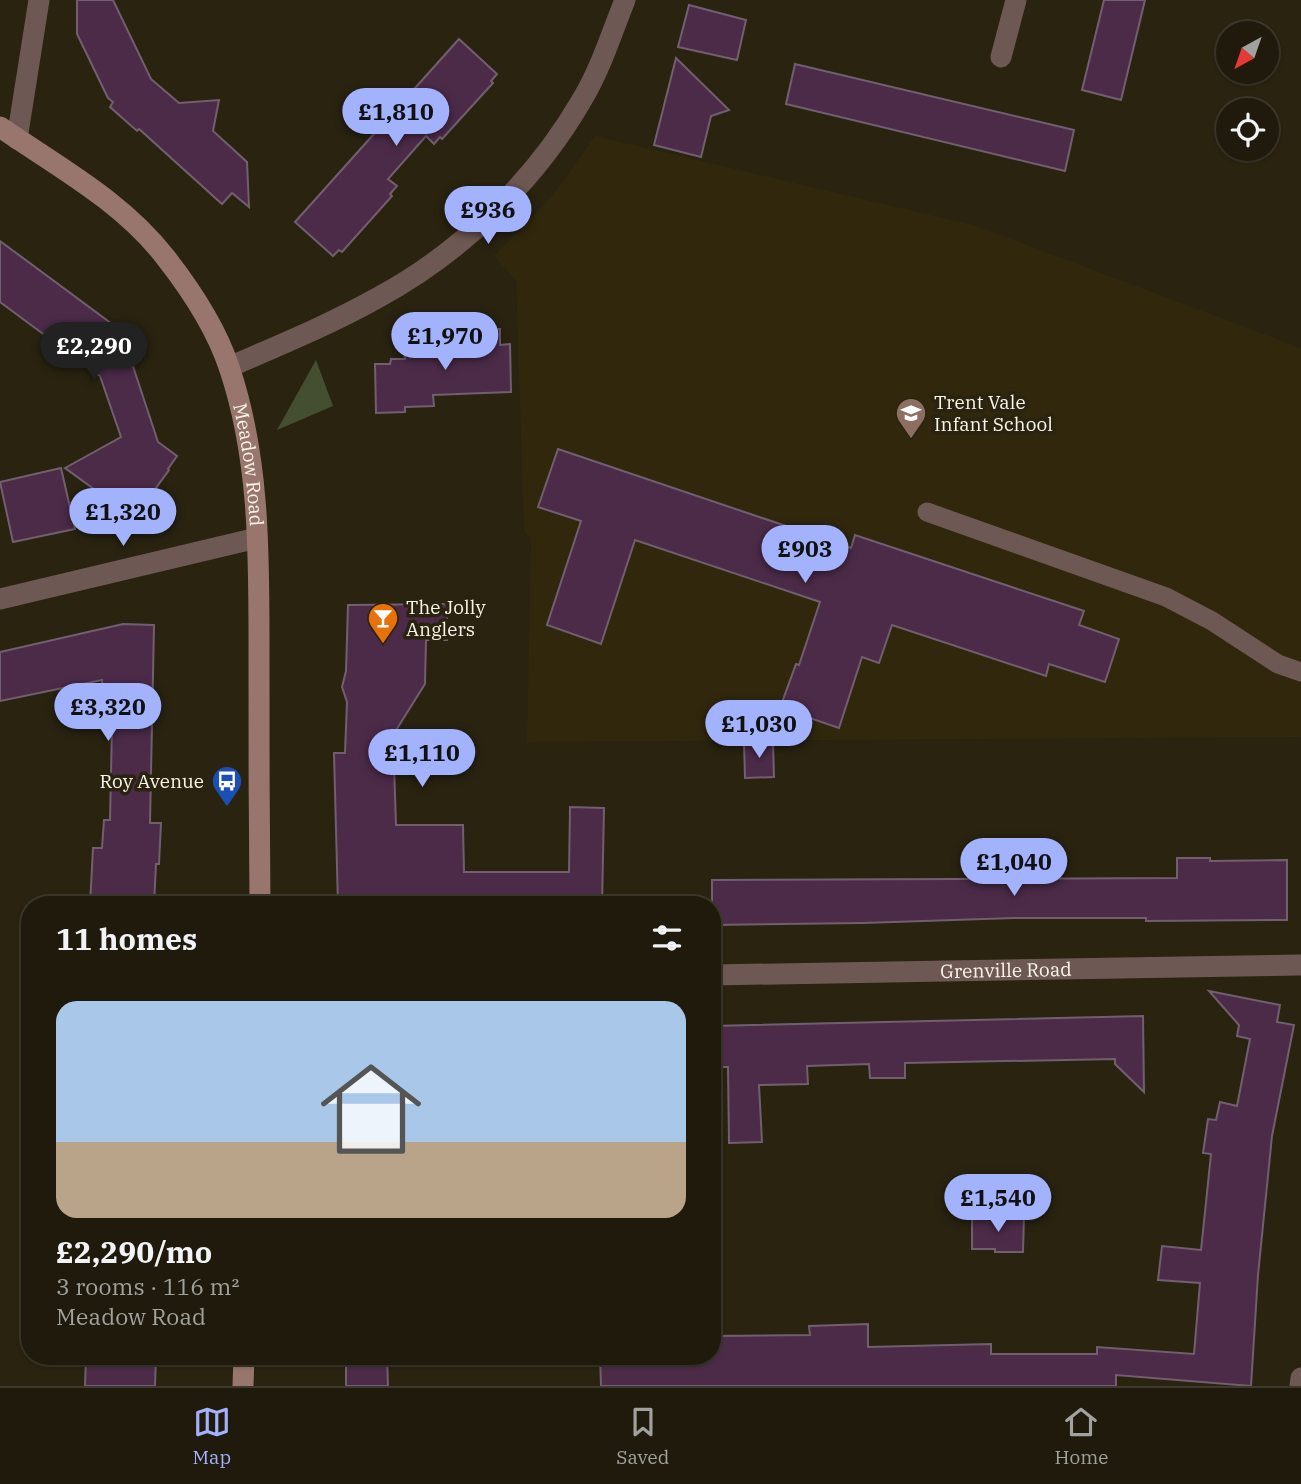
<!DOCTYPE html>
<html lang="en">
<head>
<meta charset="utf-8">
<style>
	:root { --surface:#1f1a0c; --page:#272315; --text:#f1f3f6; --muted:#a1a19d; --line:#3c382d; --accent:#a3b2fd }
	body { margin:0; font-family:"IBM Plex Serif",serif; background:var(--page); color:var(--text); height:100vh; display:flex; flex-direction:column; font-size:26px; white-space:nowrap }
	* { box-sizing:border-box; margin:0 }
	p { font-size:23px; color:var(--muted) }
	.icon { flex:none; width:38px; height:38px; fill:none; stroke:currentColor; stroke-width:2; stroke-linecap:round; stroke-linejoin:round }
	.map { position:relative; flex:1; overflow:hidden }
	.details { position:absolute; left:21px; top:896px; width:700px; height:469px; display:flex; flex-direction:column; background:var(--surface); border-radius:28px; box-shadow:0 2px 5px #0004,0 0 0 2px var(--line) }
	.details>* { flex:none }
	.needle { width:46px; rotate:220deg }
	.buttons { position:absolute; left:1216px; top:21px; display:grid; gap:14px }
	.buttons a { display:grid; place-items:center; width:63px; height:63px; border-radius:50%; background:var(--surface); box-shadow:0 2px 5px #0004,0 0 0 2px var(--line); font-size:35px }
	.price { position:absolute; translate:-50% -60px; padding:0 16px; border-radius:24px; background:var(--accent); color:#111; font-size:23px; line-height:46px; filter:drop-shadow(0 2px 4px #0008) }
	.price::after { content:''; position:absolute; left:50%; top:42px; width:21px; height:16px; margin-left:-10px; background:inherit; clip-path:polygon(0 0,100% 0,50% 100%) }
	.price.current { background:#222; color:#fff }
	ul { padding:0; list-style:none }
	li { display:grid; align-content:center; gap:14px; height:371px; padding:0 35px }
	li span { display:grid; place-items:center; height:217px; border-radius:21px; color:#555 }
	li>.icon { margin-inline-start:auto }
	span .icon { width:126px; height:126px; fill:#fffc; stroke-width:1 }
	li b { font-size:30px }
	h2 { display:flex; justify-content:space-between; align-items:center; height:84px; padding:0 35px; font-size:30px }
	.tabs { display:flex; justify-content:space-around; align-items:center; height:98px; border-top:2px solid var(--line); background:var(--surface); font-size:19px; color:var(--muted) }
	.tabs a { display:grid; justify-items:center; gap:4px }
	.tabs .current { color:var(--accent) }
	.map>svg:first-child { display:block }
	.built { fill:#30270d }
	.grass { fill:#444f31 }
	.building { fill:#4c2b49; stroke:#715f6f; stroke-width:2 }
	.lines { fill:none; stroke-linecap:round; stroke-linejoin:round }
	.lane { stroke:#6e5853; stroke-width:19 }
	.street { stroke:#6e5853; stroke-width:21 }
	.secondary { stroke:#98766d; stroke-width:21 }
	.labels { text-anchor:middle; stroke-width:7; stroke-linejoin:round; paint-order:stroke }
	.poi-label { font-size:19px; fill:#f9f5e9; stroke:#292310; text-anchor:start }
	.street-label { font-size:19px; fill:#f9f5e9; stroke:#292310 }
</style>
</head>
<body>
<div class="map">
<svg width="1301" height="1386" viewBox="0 0 1301 1386">
	<rect width="100%" height="100%" fill="#292310"/>
	<path class="built" d="M595,136L977,226L1301,348V737L527,742L531,538L524,532L516,281L494,256L553,195Z"/>
	<path class="grass" d="M316,360L333,406L277,430Z"/>
	<g class="building">
		<path d="M77,0H113L151,79L179,103L219,100L213,131L247,162L249,207L232,193L222,204L139,129L137,131L110,107L113,102L108,98L77,34Z"/>
		<path d="M1104,0H1145L1121,100L1082,90Z"/>
		<path d="M689,5L746,20L737,60L678,47Z"/>
		<path d="M459,39L497,74L491,81L493,83L442,139L440,137L434,144L426,136L388,179L397,186L390,194L392,196L342,252L339,250L333,256L295,222Z"/>
		<path d="M676,58L729,110L711,116L701,157L654,145Z"/>
		<path d="M795,64L1074,130L1065,171L786,104Z"/>
		<path d="M0,241L131,338L126,345L158,442L177,456L168,469L169,470L134,518L65,468L121,437L100,376L0,302Z"/>
		<path d="M500,329V345L510,344L511,392L433,395L434,406L405,407V412L376,413L375,364H390L391,359H405L404,353L439,352V347H450V330Z"/>
		<path d="M558,449L851,548L855,535L1084,611L1079,625L1119,639L1105,682L1049,664L1046,676L892,625L879,663L862,657L839,728L780,708L796,664L799,665L820,602L635,540L601,644L547,625L581,521L538,507Z"/>
		<path d="M61,468L75,529L13,542L0,482Z"/>
		<path d="M447,604V640H426L425,684L393,735L396,825H463L464,872H569L570,807L604,808L602,905H338L334,753H345L347,702L342,687L346,671L348,605Z"/>
		<path d="M123,624L154,625L150,823H161L159,864H156L154,905H90L93,848H102L104,820H110L112,726H104L102,680L0,701V652Z"/>
		<path d="M773,742L774,777L745,778L744,743Z"/>
		<path d="M1177,858H1210V861L1287,860V920L1146,921V918H1014L863,923L712,925V880L1177,878Z"/>
		<path d="M1209,991L1280,1005L1277,1022L1294,1025L1272,1136L1258,1275L1251,1386L1116,1375V1386H601L600,1356H712V1336L810,1335L809,1326L868,1324V1347L991,1344V1354H1097V1347L1194,1354L1200,1283L1158,1280L1162,1246L1201,1250L1211,1154L1203,1153L1208,1119L1216,1120L1220,1102L1237,1106L1250,1039L1237,1036L1239,1025Z"/>
		<path d="M1143,1016L1144,1092L1115,1064V1059L905,1063V1078H870L869,1064L807,1066L808,1084L759,1085L762,1142L729,1143L728,1067H712V1026Z"/>
		<path d="M1024,1216L1023,1252H995V1249H972V1217Z"/>
		<path d="M86,1356H156L155,1386H85Z"/>
		<path d="M346,1356H387L388,1386H346Z"/>
	</g>
	<g class="lines">
		<path class="lane" d="M927,512L1166,597L1212,621L1278,664L1301,672"/>
		<g class="street">
			<path d="M1001,57L1016,0"/>
			<path d="M17,139L39,0"/>
			<path d="M229,367C280,345 331,324 379,297C462,252 536,180 583,98C601,68 612,32 625,0"/>
			<path d="M0,599L257,538"/>
			<path id="s1" d="M712,975L1301,965"/>
			<path d="M1300,1386L1301,1378"/>
		</g>
		<g class="secondary">
			<path id="s2" d="M0,127C58,167 122,201 166,258C191,290 216,328 229,367C261,461 259,563 259,661C259,742 259,824 260,905"/>
			<path d="M243,1386L244,1356"/>
		</g>
	</g>
	<defs>
		<g id="school-pin" transform="scale(1.575)"><path d="M0 17L-7.5 6A9.5 9.5 0 1 1 7.5 6Z" fill="#8d6e63" stroke="#292310"/><path d="M0-5L7-2L0 1L-7-2ZM-4 1L0 2.5L4 1V4Q0 6-4 4Z" fill="#fff"/></g>
		<g id="bar-pin" transform="scale(1.575)"><path d="M0 17L-7.5 6A9.5 9.5 0 1 1 7.5 6Z" fill="#e8710a" stroke="#292310"/><path d="M-6-5H6L.8 .8V4.5H3.5V6h-7V4.5H-.8V.8Z" fill="#fff"/></g>
		<g id="bus-pin" transform="scale(1.575)"><path d="M0 17L-7.5 6A9.5 9.5 0 1 1 7.5 6Z" fill="#1a4fb4" stroke="#292310"/><path d="M-5-6H5V4H4V6H2V4H-2V6H-4V4H-5ZM-3.5-4V0h7V-4ZM-3.5 1.2v1.5H-2V1.2ZM2 1.2v1.5H3.5V1.2Z" fill="#fff"/></g>
	</defs>
	<g fill-rule="evenodd">
		<use href="#school-pin" x="911" y="413"/>
		<use href="#bar-pin" x="383" y="618"/>
		<use href="#bus-pin" x="227" y="781"/>
	</g>
	<g class="labels">
		<g class="poi-label">
			<text x="934" y="409">Trent Vale<tspan x="934" dy="22">Infant School</tspan></text>
			<text x="406" y="614">The Jolly<tspan x="406" dy="22">Anglers</tspan></text>
			<text x="204" y="788" text-anchor="end">Roy Avenue</text>
		</g>
		<g class="street-label">
			<text dy="7" stroke="none"><textPath href="#s2" startOffset="439">Meadow Road</textPath></text>
			<text dy="7" stroke="none"><textPath href="#s1" startOffset="294">Grenville Road</textPath></text>
		</g>
	</g>
</svg>
<div class="buttons">
<a><svg class="needle" viewBox="-14 -14 28 28"><path d="M0-13l5 13h-10z" fill="#e53935"/><path d="M0 13l5-13h-10z" fill="#a1a19d"/></svg></a>
<a><svg class="icon" aria-label="locate" viewBox="0 0 24 24"><circle cx="12" cy="12" r="6"/><path d="M12 2v4M12 18v4M2 12h4M18 12h4"/></svg></a>
</div>
<b class="price" style="left:396px;top:148px">£1,810</b>
<b class="price" style="left:488px;top:246px">£936</b>
<b class="price" style="left:445px;top:372px">£1,970</b>
<b class="price current" style="left:94px;top:382px">£2,290</b>
<b class="price" style="left:123px;top:548px">£1,320</b>
<b class="price" style="left:805px;top:585px">£903</b>
<b class="price" style="left:108px;top:743px">£3,320</b>
<b class="price" style="left:759px;top:760px">£1,030</b>
<b class="price" style="left:422px;top:789px">£1,110</b>
<b class="price" style="left:1014px;top:898px">£1,040</b>
<b class="price" style="left:998px;top:1234px">£1,540</b>
<section class="details">
<h2>11 homes<svg class="icon" aria-label="filters" viewBox="0 0 24 24"><path d="M4 7h16M4 17h16"/><circle cx="9" cy="7" r="2"/><circle cx="15" cy="17" r="2"/></svg></h2>
<ul>
<li><span style="background:linear-gradient(#a9c7e8 65%,#b9a48a 0)"><svg class="icon" aria-label="home" viewBox="0 0 24 24"><path d="M3 11l9-7 9 7M6 9v11h12V9"/></svg></span><div><b>£2,290/mo</b><p>3 rooms · 116 m²</p><p>Meadow Road</p></div></li>
</ul>
</section>
</div>
<nav class="tabs">
<a class="current"><svg class="icon" aria-label="map" viewBox="0 0 24 24"><path d="M3 6l6-2 6 2 6-2v14l-6 2-6-2-6 2zM9 4v14M15 6v14"/></svg>Map</a>
<a><svg class="icon" aria-label="saved" viewBox="0 0 24 24"><path d="M7 4h10v16l-5-4-5 4z"/></svg>Saved</a>
<a><svg class="icon" aria-label="home" viewBox="0 0 24 24"><path d="M3 11l9-7 9 7M6 9v11h12V9"/></svg>Home</a>
</nav>
</body>
</html>
